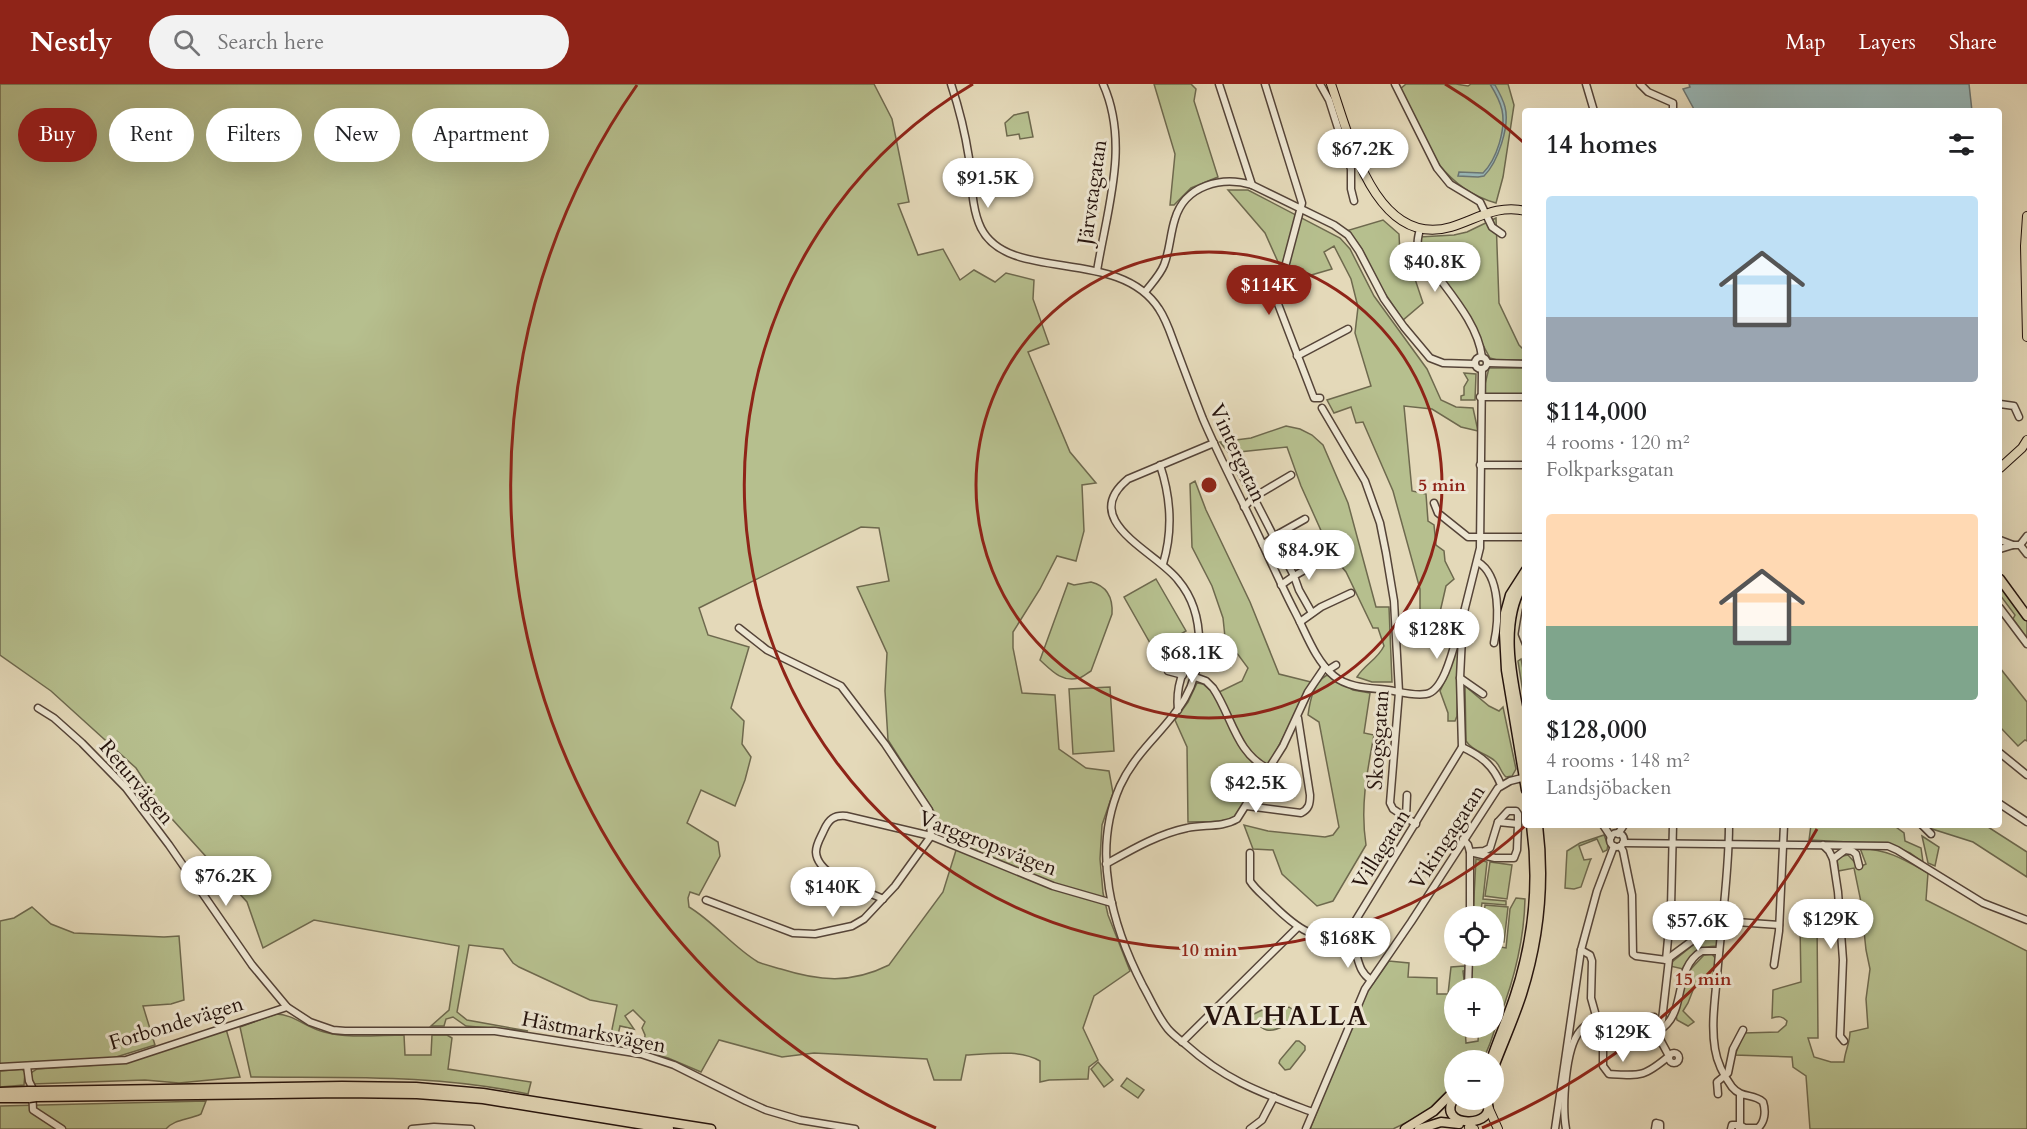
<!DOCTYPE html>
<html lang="en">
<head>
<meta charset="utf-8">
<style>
	:root { --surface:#fff; --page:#f2f2f2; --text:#202124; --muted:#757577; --accent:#8f2418 }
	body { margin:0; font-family:Cardo,serif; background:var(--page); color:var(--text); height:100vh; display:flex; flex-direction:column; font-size:22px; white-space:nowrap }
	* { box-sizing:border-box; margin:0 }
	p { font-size:20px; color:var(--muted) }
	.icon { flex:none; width:33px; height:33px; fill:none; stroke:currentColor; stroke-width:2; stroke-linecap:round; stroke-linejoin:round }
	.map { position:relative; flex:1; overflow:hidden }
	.drawer { position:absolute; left:1522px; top:24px; width:480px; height:720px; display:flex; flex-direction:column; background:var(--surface); border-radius:6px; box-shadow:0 6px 24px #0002 }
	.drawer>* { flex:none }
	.guide { position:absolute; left:18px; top:24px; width:570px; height:54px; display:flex; gap:12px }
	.controls { position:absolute; left:1444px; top:822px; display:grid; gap:12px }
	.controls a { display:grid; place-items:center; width:60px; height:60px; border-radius:50%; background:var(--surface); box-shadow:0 6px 24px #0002; font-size:30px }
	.price { position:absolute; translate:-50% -51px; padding:0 14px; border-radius:21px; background:#fff; color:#222; font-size:20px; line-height:39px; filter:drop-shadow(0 2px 3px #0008) }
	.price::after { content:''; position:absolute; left:50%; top:36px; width:18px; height:14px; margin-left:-9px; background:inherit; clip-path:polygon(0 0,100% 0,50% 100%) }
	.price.active { background:var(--accent); color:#fff }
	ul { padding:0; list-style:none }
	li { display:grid; align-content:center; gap:12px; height:318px; padding:0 24px }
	li span { display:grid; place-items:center; height:186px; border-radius:6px; color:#555 }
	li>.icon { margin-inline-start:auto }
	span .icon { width:108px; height:108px; fill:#fffc; stroke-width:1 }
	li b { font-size:26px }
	h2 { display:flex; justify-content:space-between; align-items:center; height:72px; padding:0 24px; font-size:26px }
	.tag { padding:0 21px; border-radius:27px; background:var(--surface); box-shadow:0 6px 24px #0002; font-size:21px; line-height:54px }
	.tag.active { background:var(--accent); color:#fff }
	header { display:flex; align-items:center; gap:36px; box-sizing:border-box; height:84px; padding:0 30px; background:var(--accent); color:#fff }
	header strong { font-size:28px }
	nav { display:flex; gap:33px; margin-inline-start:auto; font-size:21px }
	.search { width:420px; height:54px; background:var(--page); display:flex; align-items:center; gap:15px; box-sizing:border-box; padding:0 21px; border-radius:33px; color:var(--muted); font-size:22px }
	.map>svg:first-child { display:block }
	.green { fill:#b6bf8e; stroke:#6e694e; stroke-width:1.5; fill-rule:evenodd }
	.water { fill:#99b8b8; stroke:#6b7674; stroke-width:1.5 }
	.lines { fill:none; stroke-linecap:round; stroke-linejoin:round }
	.minor-casing { stroke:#554438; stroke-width:9 }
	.major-casing { stroke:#25130d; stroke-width:10 }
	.highway-casing { stroke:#25130d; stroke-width:11 }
	.minor { stroke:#ede6d2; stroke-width:6 }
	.major { stroke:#e4d9b9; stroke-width:8 }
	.highway { stroke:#e4d9b9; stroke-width:8 }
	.highway-bridge-casing { stroke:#25130d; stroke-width:11; stroke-linecap:butt }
	.highway-bridge { stroke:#e4d9b9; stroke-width:8 }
	.ring { fill:none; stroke:#8f2418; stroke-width:3 }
	.labels { text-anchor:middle; stroke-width:6; stroke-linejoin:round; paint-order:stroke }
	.street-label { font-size:21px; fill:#25130d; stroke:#ede6d2 }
	.district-label { font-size:27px; font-weight:bold; letter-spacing:1.5px; fill:#25130d; stroke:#ede6d2 }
	.centre { fill:#8f2418; stroke:#ede6d2; stroke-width:3 }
	.ring-label { font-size:18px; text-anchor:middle; font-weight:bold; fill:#8f2418; stroke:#ede6d2; stroke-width:6; stroke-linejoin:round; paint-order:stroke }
</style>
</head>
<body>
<header>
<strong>Nestly</strong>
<div class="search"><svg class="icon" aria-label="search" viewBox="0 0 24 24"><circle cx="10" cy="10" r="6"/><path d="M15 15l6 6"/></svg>Search here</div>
<nav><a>Map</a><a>Layers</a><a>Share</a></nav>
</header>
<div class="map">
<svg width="2027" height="1045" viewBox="0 0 2027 1045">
	<rect width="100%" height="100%" fill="#e4d9b9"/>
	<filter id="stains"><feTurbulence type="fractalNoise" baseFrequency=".00333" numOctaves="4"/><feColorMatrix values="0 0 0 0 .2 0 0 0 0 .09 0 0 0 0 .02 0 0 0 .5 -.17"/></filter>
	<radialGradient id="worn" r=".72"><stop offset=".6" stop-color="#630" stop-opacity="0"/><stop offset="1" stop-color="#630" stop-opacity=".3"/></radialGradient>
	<g class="green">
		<path d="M0,0H874L892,35L909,118L898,120L918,171L943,165L960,196L974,186L995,198L1006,189L1034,196L1033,215L1049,260L1028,268L1070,368L1096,399L1082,401L1084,447L1076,477L1057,472L1040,505L1013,548V564L1022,609L1055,611L1059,665L1086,684L1109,687L1113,709L1102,741L1100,775L1103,809L1108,831L1130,887L1094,912L1083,944L1098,976L1089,983L1088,995L1049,996L1040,998V977C1019,965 990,970 966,971L961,996H934L927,975L814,969L782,973L719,956L701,988L668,974L644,967L645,951L642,944L645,938L633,926L625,932L634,945L620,942L618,951L611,950L617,921L590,916L519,883L513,879L503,865L469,861L457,928L467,936L528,947L466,942L453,933L446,935L444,942H431L449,926L459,862L314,836L263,864L247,818L163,725L136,684L51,607L0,571ZM861,443L879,444L889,497L857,503L887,569L885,607L888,656L935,729L938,752L957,763L943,808L889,881C851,900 819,897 781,885C774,883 765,881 758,878C733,863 714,838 689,823L688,814L690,808L699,811L720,772L718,758L687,739L701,706L735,722L745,696L751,673L742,660L744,637L731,624L749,563L708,551L699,524Z"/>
		<path d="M1154,0H1191L1196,5L1194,17L1218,93L1191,104L1174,121H1170L1175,70Z"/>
		<path d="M1406,0H1456L1468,2L1471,0H1508L1514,21L1503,93L1496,119C1439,103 1422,54 1399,6Z"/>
		<path d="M1028,28L1033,53L1020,55L1019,50L1007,52L1005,39L1014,31Z"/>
		<path d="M1228,106H1248L1340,154L1350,165L1374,212L1427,285L1441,316L1456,323L1473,324L1478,347L1461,343L1432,325L1404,322L1412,407L1426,410L1428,437L1434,441L1436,461L1444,467L1445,477L1454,495L1446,502L1432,563L1420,539V505L1393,407L1363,338L1356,339L1351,323L1334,329L1327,316L1371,302L1355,249L1358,223L1351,195L1334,162L1324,168L1332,185L1287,198L1265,149Z"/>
		<path d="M1496,134L1499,219L1519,261L1525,267V276H1497L1490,274L1477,250L1421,167L1419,153L1454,151L1467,148Z"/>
		<path d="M1383,136L1399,150L1400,170L1415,195L1423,219L1403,236C1394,222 1384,209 1376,195C1367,177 1363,160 1346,147Z"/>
		<path d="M1489,284H1525V311L1482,312Z"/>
		<path d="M1464,289L1476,290L1475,316H1461V312L1464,311V303L1468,296Z"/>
		<path d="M1286,342L1300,345L1312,351L1323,361L1348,419L1376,523H1389L1392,598H1372L1357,593C1365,580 1377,576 1384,562L1378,544H1373L1346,488L1332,471L1301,402L1287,363L1239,368L1231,372L1220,358L1251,354Z"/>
		<path d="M1195,397L1206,426L1250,518L1279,590L1311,598C1299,621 1251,723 1234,733C1222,740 1201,737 1188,738L1187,663L1175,636L1188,618L1197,599L1203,600L1215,610L1242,597L1248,584L1225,553L1223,534L1212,502L1192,463L1190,400Z"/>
		<path d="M1156,495L1186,547L1154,566L1124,513Z"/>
		<path d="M1091,498C1107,502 1113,514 1112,530L1091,587C1087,589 1083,593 1079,594C1062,599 1051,586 1040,576L1068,499L1074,501Z"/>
		<path d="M2000,500L2027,535V554L2013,535L2015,531L2000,511Z"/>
		<path d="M1459,548L1457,632L1455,637H1448V629L1440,607L1449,588Z"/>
		<path d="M1521,575L1524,590H1525V621L1518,577Z"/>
		<path d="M2000,584L2027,618V657L2025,656L2018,662L2000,643Z"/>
		<path d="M1327,591L1353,606L1370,609L1364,649L1374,651C1367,688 1360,723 1366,761L1333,817L1317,822L1282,790L1273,766L1253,765L1244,741L1268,747L1325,753L1333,751L1339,743L1319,638L1308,631C1310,617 1313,599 1327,591Z"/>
		<path d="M1465,602L1489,622L1499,627L1503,623L1516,685L1512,692L1506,693C1501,689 1500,681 1495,677C1486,669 1473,668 1466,657Z"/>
		<path d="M1110,603L1114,667L1073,670L1069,605Z"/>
		<path d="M1811,741H1893L1904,749L1905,757L1921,764L1923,778L1910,769L1888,760L1809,756Z"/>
		<path d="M1931,741H1985L2027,768V793L1973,758L1929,744Z"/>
		<path d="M1604,751L1608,761L1607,766L1603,768L1597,755L1579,762L1584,776L1591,775L1590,777L1581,803L1574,805L1565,804L1567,767L1580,759Z"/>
		<path d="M1922,752L1939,763L1935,782L1928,779Z"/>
		<path d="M1860,764C1889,766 1903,775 1928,789L1926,816L2027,867V1045H1810L1806,992L1793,983L1792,973L1735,971L1744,949L1778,948L1786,941L1787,937C1782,932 1779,932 1772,934L1773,906L1801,898L1800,841L1817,835L1818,954H1808L1814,973L1831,978H1844C1845,967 1850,959 1850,948L1868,944L1866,915L1870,885L1866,866L1861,818L1854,784L1838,787L1837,773L1848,771L1859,783L1866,780Z"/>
		<path d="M1476,775L1487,778L1483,815L1506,817V821L1482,819L1480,832H1473Z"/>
		<path d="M1490,778L1512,781L1507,815L1485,812Z"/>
		<path d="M1516,814L1525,815C1524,859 1513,901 1496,942C1492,953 1489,966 1482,976H1455V1010L1416,1034L1393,1045H1310L1338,975L1344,964L1355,932L1368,907L1389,877L1409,879L1408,893L1437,894V910H1448L1451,883L1464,882L1467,886L1463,887L1465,904H1455V944H1465L1466,959L1478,957L1479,944H1494V904H1471L1472,872H1494V862L1506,864L1510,825Z"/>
		<path d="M1485,821L1508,823L1504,858L1494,857V832H1484Z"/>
		<path d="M32,823L51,840L74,849L164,853L179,852L184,916L171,920L143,922L155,961L113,974L0,980V837L14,834Z"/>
		<path d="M1718,841L1717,862C1697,863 1693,868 1683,885L1670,882L1672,878Z"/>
		<path d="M1712,870L1716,875L1713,904L1695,901L1688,919L1683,927L1694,938L1688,942L1677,936L1676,931L1690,886L1704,871Z"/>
		<path d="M1289,923L1296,928L1290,938L1286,940L1280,933L1286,924Z"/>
		<path d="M1264,925L1278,937L1276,940L1280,943L1284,942C1266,951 1263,945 1248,933Z"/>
		<path d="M276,930C293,930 307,944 324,948C349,955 379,951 404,951L405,971H431L432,951H447L452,954L448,985L531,998L528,1010C437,990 344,994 251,993L240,943Z"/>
		<path d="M226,945L240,993L179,999L145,996L32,1000L31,989L37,985L127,979Z"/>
		<path d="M1296,957H1299L1305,962V966L1290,985L1285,986L1279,979L1280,976Z"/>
		<path d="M1098,978L1113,996L1104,1003L1091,985Z"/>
		<path d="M22,985L25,988L24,1001L0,1003V987Z"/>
		<path d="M1127,994L1144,1006L1138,1014L1121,1002Z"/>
		<path d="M206,1017L201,1030C189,1036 174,1035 166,1045H0V1022Z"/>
	</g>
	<g class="water">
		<path d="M1490,0L1495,1C1499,8 1503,15 1505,23C1510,42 1498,78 1484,92L1478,93L1458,92L1459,88L1483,89C1497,75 1506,45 1502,26C1500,17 1495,8 1490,0Z"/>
		<path d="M1689,0H1969L1972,27H1695L1683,5L1690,3Z"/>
	</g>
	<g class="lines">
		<g class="minor-casing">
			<g id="minor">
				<path d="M951,0C959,24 965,48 969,74C972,96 971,124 981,144C1009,200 1119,162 1159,225C1167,237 1171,251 1176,264C1185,288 1194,312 1203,335C1221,377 1243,418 1262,459C1273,482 1283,505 1295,528C1306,549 1315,576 1334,592C1348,604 1371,604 1388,606C1400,608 1414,612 1426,610C1447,607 1456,550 1463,532"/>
				<path d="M1219,0L1252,101"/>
				<path d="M1265,0L1302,119L1280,202L1278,220L1314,314H1320"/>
				<path d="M1320,0L1329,16L1351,85V105L1354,117"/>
				<path d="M1395,0L1437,84L1450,100L1480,118L1492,143L1502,150"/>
				<path d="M1586,0L1594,27"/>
				<path d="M1640,0L1648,8L1673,19V27"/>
				<path d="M1420,145C1418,153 1416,160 1420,168C1424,174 1430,181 1434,187C1452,212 1478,241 1482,273"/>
				<path d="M1097,187C1107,125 1130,60 1103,0"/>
				<path d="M1145,208C1152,199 1160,191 1164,181C1170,166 1170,150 1175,135C1185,101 1222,92 1252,101L1334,141L1348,151L1359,167L1384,215L1404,243L1430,274L1443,279L1475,280"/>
				<path d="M1297,272L1348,245"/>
				<circle cx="1481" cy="279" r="6"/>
				<path d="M1488,279L1526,280"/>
				<path d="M1480,313H1526"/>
				<path d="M2000,320L2014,322L2019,333"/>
				<path d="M1322,324L1365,397L1380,439L1386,469L1394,517L1399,608L1390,719L1393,725L1416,740"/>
				<path d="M1214,359L1128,395C1077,437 1157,468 1178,496C1194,515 1200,540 1199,564C1196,632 1145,648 1120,702C1091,768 1112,842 1143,902C1151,916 1158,933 1168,945C1173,951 1180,956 1185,960C1226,997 1262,1009 1312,1028"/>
				<path d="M1235,377L1294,492L1281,501"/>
				<path d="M1160,381C1171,414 1173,447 1163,480"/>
				<path d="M1480,381H1526"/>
				<path d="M1434,419L1438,429L1468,453H1526"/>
				<path d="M1244,423L1254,413L1291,391"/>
				<path d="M2000,456L2013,461H2020L2027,470"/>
				<path d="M1263,461L1273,453L1305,435"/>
				<path d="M2020,461L2027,452"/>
				<path d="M2000,465L2013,461"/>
				<path d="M1478,478C1501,492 1499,536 1494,559"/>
				<path d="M2000,524L2027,560"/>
				<path d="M1526,526L1522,550L1526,560"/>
				<path d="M1312,529L1299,506L1294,492L1329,472"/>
				<path d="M1300,538L1321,523L1351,509"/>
				<path d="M739,544L767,566L841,602L885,660L929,726L931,752"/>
				<path d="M1328,586L1336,581"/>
				<path d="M1168,587L1183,591"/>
				<path d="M1195,593L1206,597L1213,604C1232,632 1236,670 1269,685"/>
				<path d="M1460,594L1483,610"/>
				<path d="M38,624L54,634L82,659L126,704L169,761L252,881L287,923L310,938L333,946L345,947H495L641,970L674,981L746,1017L766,1026L800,1036L855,1045"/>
				<path d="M1178,626C1176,606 1181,581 1198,570"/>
				<path d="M1462,663C1481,672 1493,681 1501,701"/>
				<path d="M2000,669L2027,691"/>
				<path d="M2000,720L2027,738"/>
				<path d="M1247,722L1301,729C1309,725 1310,720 1310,711L1298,634"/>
				<path d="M1406,733L1407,711"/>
				<path d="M1498,738L1518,740L1517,766L1514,774H1495L1470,768L1484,767L1490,764Z"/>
				<path d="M1498,738L1508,727H1516L1518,730V740"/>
				<path d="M1603,741L1611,753"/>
				<path d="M1729,741C1729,791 1721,842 1717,892C1715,916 1711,941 1715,965C1717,978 1724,992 1732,1003C1742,1015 1753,1009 1763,1018C1766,1027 1765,1038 1758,1044H1745L1740,1041V1011"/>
				<path d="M1922,741L1931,750"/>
				<circle cx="1617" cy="756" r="7"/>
				<path d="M1618,750L1624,741"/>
				<path d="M1463,755L1468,761L1470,768V832"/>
				<path d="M1623,759L1888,762L1897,766L1983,819L2027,836"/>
				<path d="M1823,761L1829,767L1833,775L1838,808L1843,876L1840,952L1844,957"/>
				<path d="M1620,762L1623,767L1632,811L1633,870L1636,872L1666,876"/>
				<path d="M1250,769V797C1255,805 1263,811 1269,817C1291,839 1314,860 1346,852L1462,663L1460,594L1463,532L1480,464L1482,285"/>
				<path d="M1833,775L1845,766L1852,767L1856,770L1859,782"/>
				<path d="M1106,780C1131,766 1158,750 1187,744C1203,740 1222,744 1237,735L1283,662L1308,608L1325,583"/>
				<path d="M883,815C864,806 817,792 816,768C816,760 821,753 824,746C829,735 834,731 846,732L931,752L1053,802L1112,819"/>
				<path d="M706,816L793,849L815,850L852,842L864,835L895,802L931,752"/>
				<path d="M1346,852C1361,867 1354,885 1371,896"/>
				<path d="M1581,866L1590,871L1592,877L1591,914L1603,957V982L1609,990C1641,992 1644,993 1669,972L1656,948"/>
				<path d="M1666,876L1671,823L1673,741"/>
				<path d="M1666,876L1715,840L1722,837L1779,841"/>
				<path d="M1774,881L1779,847L1784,741"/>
				<path d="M1468,904L1469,872"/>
				<path d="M1620,939L1625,935L1654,933"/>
				<path d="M1656,947L1662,936L1669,875"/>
				<path d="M1182,958L1298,843"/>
				<circle cx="1674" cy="974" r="5"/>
				<path d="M27,982L29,997L32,1003L33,1026L62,1045"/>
				<path d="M0,983L126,976L287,923"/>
				<path d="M1718,1010L1717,998L1728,989L1733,965L1743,946"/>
				<path d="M412,1045L434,1043L471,1045"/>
				<path d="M1250,1045L1262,1036L1274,1013"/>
				<path d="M1306,1045L1365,905L1411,838L1498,704L1510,697L1526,693"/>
				<path d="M1555,1045L1581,866L1597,807L1614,762"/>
				<path d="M1566,1045C1562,1023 1565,964 1580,947C1586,939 1599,935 1609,935C1628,936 1642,967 1667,940C1685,921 1675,883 1702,867H1719"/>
				<path d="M1655,1045L1656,1039L1660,1040V1045"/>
				<path d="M1731,1045L1732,1041H1740L1739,1044"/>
			</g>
		</g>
		<g class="major-casing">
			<g id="major">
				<path d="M1331,0C1349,51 1375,165 1451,143C1477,135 1497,120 1526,127"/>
				<path d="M2027,132L2025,162L2027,253"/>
				<path d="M2000,384L2022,364L2027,356"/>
				<path d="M1489,1025L1498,1045"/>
				<path d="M1469,1043L1474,1045"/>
			</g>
		</g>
		<g class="highway-casing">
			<g id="highway">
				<path d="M1526,486L1510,511L1505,529L1504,549L1506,586L1526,706"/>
				<path d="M2000,495L2027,532"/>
				<path d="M1526,496C1494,541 1517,613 1526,663"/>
				<path d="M1491,976C1498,955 1508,933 1515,911C1533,856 1539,798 1531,741"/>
				<path d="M1494,983C1503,959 1514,935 1522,910C1539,856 1545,797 1538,741"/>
				<path d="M36,1007L342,1002L416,1003L483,1009L711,1045"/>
				<path d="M0,1008L28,1007"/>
				<path d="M36,1013L343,1009L417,1010L483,1015L669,1045"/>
				<path d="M1455,1013C1432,1045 1502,1045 1486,1016"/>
				<path d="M0,1014H29"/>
				<path d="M1405,1045L1434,1027L1455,1006"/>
				<path d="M1419,1045L1441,1038L1459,1040"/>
			</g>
		</g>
		<use href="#minor" class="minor"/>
		<use href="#major" class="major"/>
		<use href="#highway" class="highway"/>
		<g class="highway-bridge-casing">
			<g id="highway-bridge">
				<path d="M28,1007H36"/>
				<path d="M29,1014L36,1013"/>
			</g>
		</g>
		<use href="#highway-bridge" class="highway-bridge"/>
	</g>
	<g class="ring">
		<circle cx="1209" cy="401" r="233"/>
		<path d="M1526 741A465 465 0 1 1 973 0M1445 0A465 465 0 0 1 1523 58"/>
		<path d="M1817 745A698 698 0 0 1 1482 1044M936 1044A698 698 0 0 1 637 1"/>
	</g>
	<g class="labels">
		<g class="street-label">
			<text transform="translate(1092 108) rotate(-82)" y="7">Järvstagatan</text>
			<text transform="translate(1238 369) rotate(65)" y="7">Vintergatan</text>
			<text transform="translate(1378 656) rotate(-86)" y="7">Skogsgatan</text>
			<text transform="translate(137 698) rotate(50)" y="7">Returvägen</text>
			<text transform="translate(1447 753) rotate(-57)" y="7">Vikingagatan</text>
			<text transform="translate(988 759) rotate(21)" y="7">Varggropsvägen</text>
			<text transform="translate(1381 765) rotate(-58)" y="7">Villagatan</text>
			<text transform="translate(176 939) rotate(-17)" y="7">Forbondevägen</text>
			<text transform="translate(594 948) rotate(11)" y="7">Hästmarksvägen</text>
		</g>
		<g class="district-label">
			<text x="1286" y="941">VALHALLA</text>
		</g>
	</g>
	<circle cx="1209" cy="401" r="9" class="centre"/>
	<g class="ring-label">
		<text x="1442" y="407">5 min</text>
		<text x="1209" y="872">10 min</text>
		<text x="1703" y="901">15 min</text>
	</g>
	<rect width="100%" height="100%" filter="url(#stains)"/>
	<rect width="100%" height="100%" fill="url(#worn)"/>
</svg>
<div class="controls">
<a><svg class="icon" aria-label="locate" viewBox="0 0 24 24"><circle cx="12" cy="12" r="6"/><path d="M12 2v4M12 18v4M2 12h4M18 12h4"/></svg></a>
<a>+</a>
<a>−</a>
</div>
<b class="price" style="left:1363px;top:96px">$67.2K</b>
<b class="price" style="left:988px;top:125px">$91.5K</b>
<b class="price" style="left:1435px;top:209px">$40.8K</b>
<b class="price active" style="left:1269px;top:232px">$114K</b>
<b class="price" style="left:1309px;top:497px">$84.9K</b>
<b class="price" style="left:1437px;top:576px">$128K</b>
<b class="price" style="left:1192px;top:600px">$68.1K</b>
<b class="price" style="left:1256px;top:730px">$42.5K</b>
<b class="price" style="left:226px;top:823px">$76.2K</b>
<b class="price" style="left:833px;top:834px">$140K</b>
<b class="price" style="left:1831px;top:866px">$129K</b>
<b class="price" style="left:1698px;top:868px">$57.6K</b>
<b class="price" style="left:1348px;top:885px">$168K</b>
<b class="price" style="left:1623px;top:979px">$129K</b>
<div class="guide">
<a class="tag active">Buy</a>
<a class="tag">Rent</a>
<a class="tag">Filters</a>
<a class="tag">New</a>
<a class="tag">Apartment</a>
</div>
<section class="drawer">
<h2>14 homes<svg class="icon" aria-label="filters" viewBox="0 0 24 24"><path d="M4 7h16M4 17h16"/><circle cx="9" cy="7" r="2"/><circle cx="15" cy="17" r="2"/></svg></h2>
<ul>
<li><span style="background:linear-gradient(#bfe0f5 65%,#9aa5b1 0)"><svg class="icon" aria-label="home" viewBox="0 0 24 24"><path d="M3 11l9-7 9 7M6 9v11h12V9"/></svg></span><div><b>$114,000</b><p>4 rooms · 120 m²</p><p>Folkparksgatan</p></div></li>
<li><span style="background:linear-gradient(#ffd9b3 60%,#7fa58c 0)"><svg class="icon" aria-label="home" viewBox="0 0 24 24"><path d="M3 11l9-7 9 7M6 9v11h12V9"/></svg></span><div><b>$128,000</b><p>4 rooms · 148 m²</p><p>Landsjöbacken</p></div></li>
</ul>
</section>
</div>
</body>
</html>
